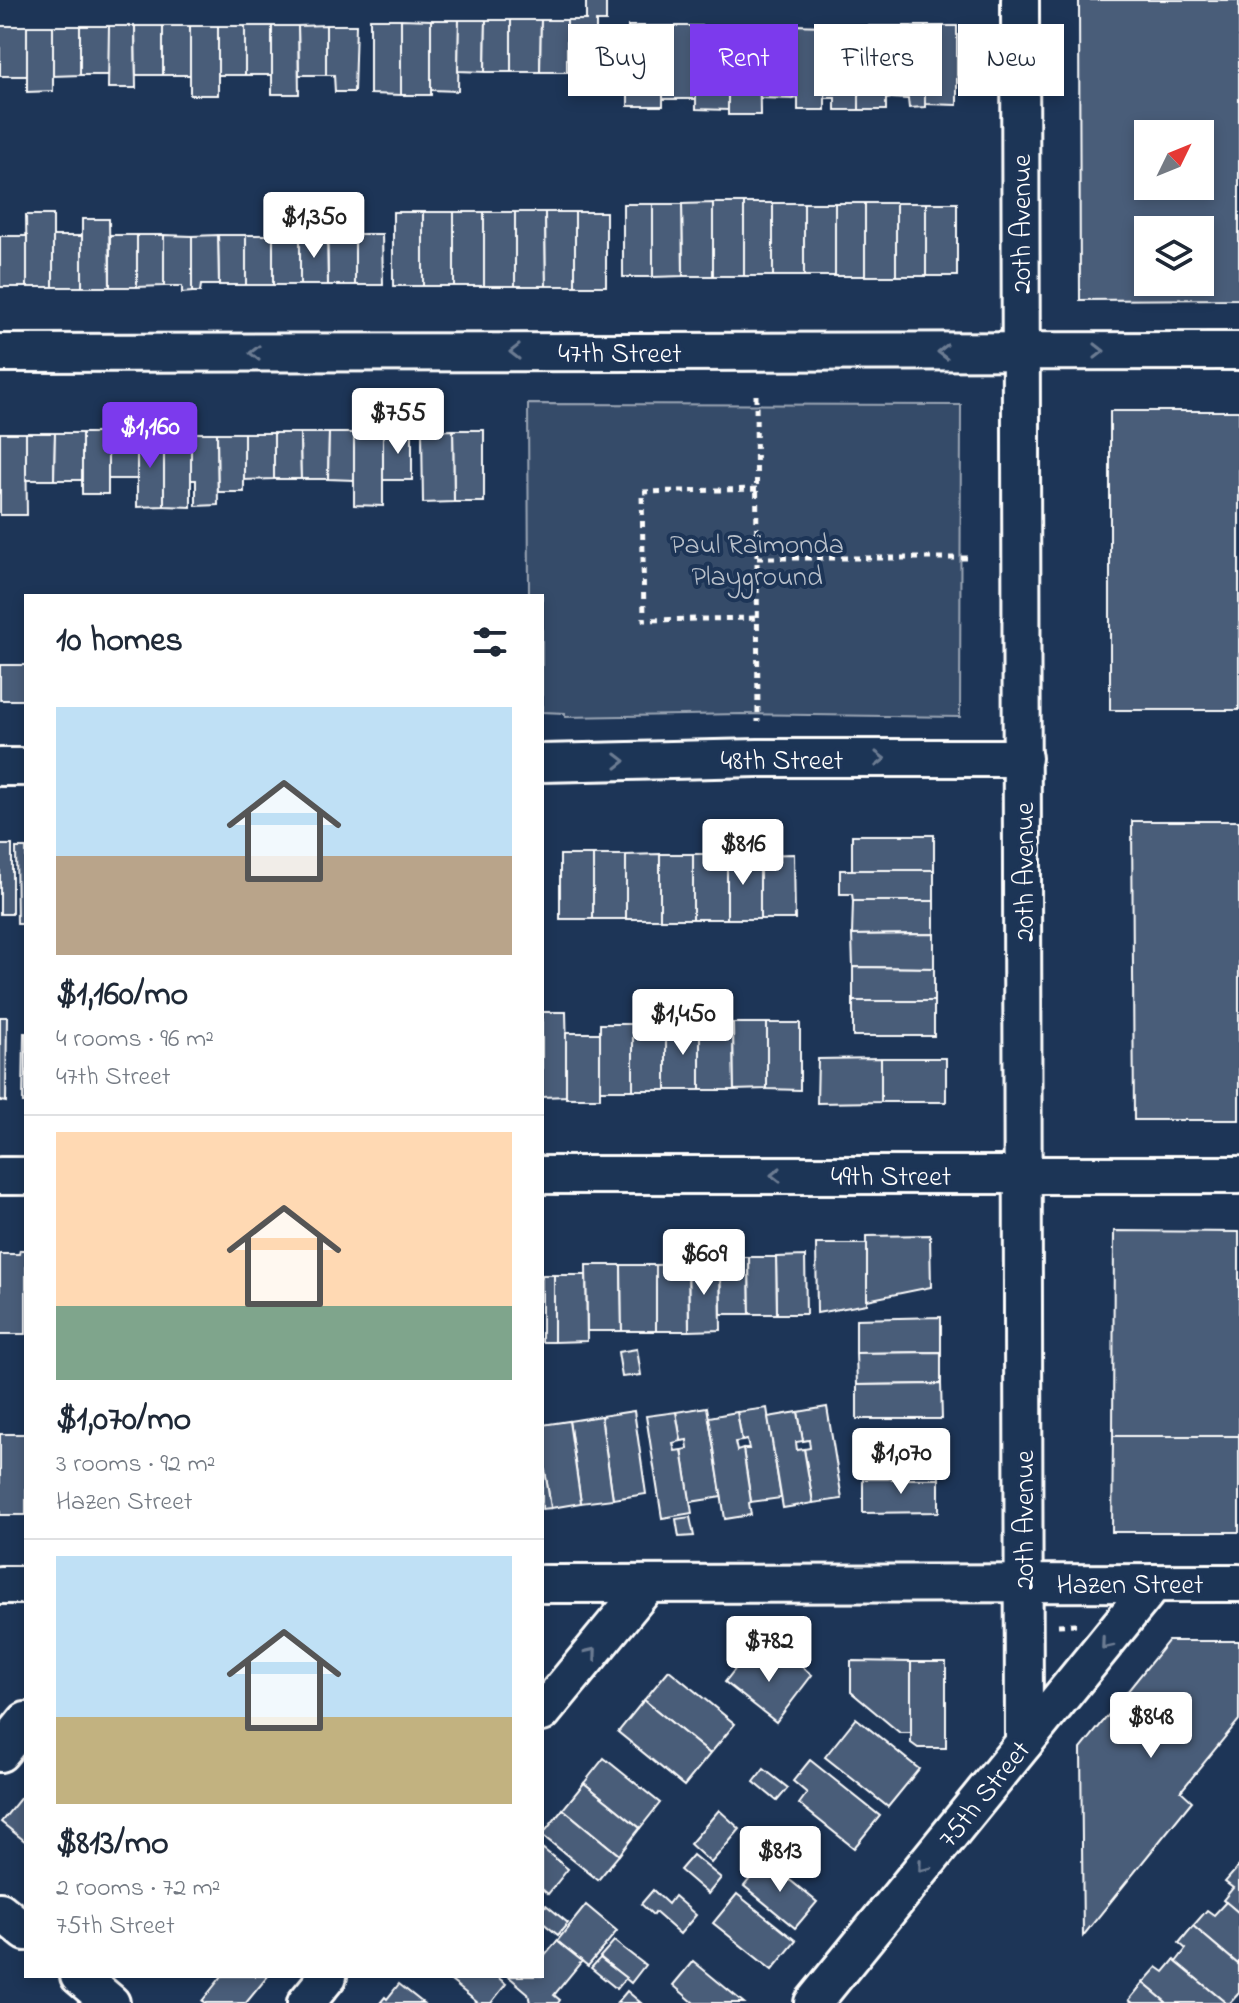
<!DOCTYPE html>
<html lang="en">
<head>
<meta charset="utf-8">
<style>
	:root { --surface:#fff; --page:#f2f2f3; --text:#1f2937; --muted:#747a83; --line:#e0e1e3; --accent:#7c3aed }
	body { margin:0; font-family:"Indie Flower",sans-serif; background:var(--page); color:var(--text); height:100vh; display:flex; flex-direction:column; font-size:30px; white-space:nowrap }
	* { box-sizing:border-box; margin:0 }
	p { font-size:26px; color:var(--muted) }
	.icon { flex:none; width:44px; height:44px; fill:none; stroke:currentColor; stroke-width:2; stroke-linecap:round; stroke-linejoin:round }
	.map { position:relative; flex:1; overflow:hidden }
	.details { position:absolute; left:24px; top:594px; width:520px; height:1384px; display:flex; flex-direction:column; background:var(--surface); border-radius:0px; box-shadow:0 4px 12px #0003 }
	.details>* { flex:none }
	.guide { position:absolute; left:568px; top:24px; width:550px; height:72px; display:flex; gap:16px }
	.needle { width:52px; rotate:47deg }
	.controls { position:absolute; left:1134px; top:120px; display:grid; gap:16px }
	.controls a { display:grid; place-items:center; width:80px; height:80px; border-radius:0px; background:var(--surface); box-shadow:0 4px 12px #0003; font-size:40px }
	.price { position:absolute; translate:-50% -68px; padding:0 18px; border-radius:8px; background:#fff; color:#222; font-size:26px; line-height:52px; filter:drop-shadow(0 2px 4px #0008) }
	.price::after { content:''; position:absolute; left:50%; top:48px; width:24px; height:18px; margin-left:-12px; background:inherit; clip-path:polygon(0 0,100% 0,50% 100%) }
	.price.selected { background:var(--accent); color:#fff }
	ul { padding:0; list-style:none }
	li { display:grid; align-content:center; gap:16px; height:424px; padding:0 32px }
	li+li { border-top:2px solid var(--line) }
	li span { display:grid; place-items:center; height:248px; border-radius:0px; color:#555 }
	li>.icon { margin-inline-start:auto }
	span .icon { width:144px; height:144px; fill:#fffc; stroke-width:1 }
	li b { font-size:34px }
	h2 { display:flex; justify-content:space-between; align-items:center; height:96px; padding:0 32px; font-size:34px }
	.tag { padding:0 28px; border-radius:0px; background:var(--surface); box-shadow:0 4px 12px #0003; font-size:28px; line-height:72px }
	.tag.selected { background:var(--accent); color:#fff }
	.map>svg:first-child { display:block }
	.green { fill:#364b69; stroke:#9aa5b4; stroke-width:2 }
	.building { fill:#4a5d79; stroke:#fff; stroke-width:2; fill-rule:evenodd }
	.lines { fill:none; stroke-linecap:round; stroke-linejoin:round }
	.minor-casing { stroke:#fff; stroke-width:42 }
	.path { stroke:#fff; stroke-width:5; stroke-dasharray:6 6; stroke-linecap:butt }
	.minor { stroke:#1d3557; stroke-width:36 }
	.oneway { stroke:#6c7c92 }
	.labels { text-anchor:middle; stroke-width:8; stroke-linejoin:round; paint-order:stroke }
	.street-label { font-size:28px; fill:#fff; stroke:#1d3557 }
	.park-label { font-size:28px; fill:#b9c0ca; stroke:#1d3557 }
</style>
</head>
<body>
<div class="map">
<svg width="1239" height="2003" viewBox="0 0 1239 2003">
	<rect width="100%" height="100%" fill="#1d3557"/>
	<filter id="ink" filterUnits="userSpaceOnUse"><feTurbulence type="fractalNoise" baseFrequency=".0125" numOctaves="2"/><feDisplacementMap in="SourceGraphic" scale="16" xChannelSelector="R" yChannelSelector="G"/><feConvolveMatrix kernelMatrix="1 2 1 2 8 2 1 2 1" color-interpolation-filters="sRGB"/></filter>
	<g filter="url(#ink)">
		<path class="green" d="M528,404L961,405L960,717L742,714L565,717V713L542,712V596H529Z"/>
		<g class="building">
			<path d="M586,0H606V21H596V72H567V20H586Z"/>
			<path d="M1079,0H1239V299L1080,300ZM1148,134H1200V186H1148ZM1148,230H1200V282H1148Z"/>
			<path d="M370,19H401V95L370,94Z"/>
			<path d="M401,19L431,20V95H401Z"/>
			<path d="M431,20H459L458,91L431,90Z"/>
			<path d="M459,20H486L485,72L458,71Z"/>
			<path d="M486,20H511V72H485Z"/>
			<path d="M511,20H541L540,72H511Z"/>
			<path d="M541,20H567V72H540Z"/>
			<path d="M326,25H356L354,92H335L334,75H326Z"/>
			<path d="M326,25V75H299L298,26Z"/>
			<path d="M793,25L825,26V110H798V98L793,99Z"/>
			<path d="M793,25V99L759,98V26Z"/>
			<rect x="0" y="26" width="27" height="50"/>
			<path d="M27,26H53V91L27,92Z"/>
			<path d="M53,26H80V75L53,76Z"/>
			<rect x="80" y="26" width="29" height="49"/>
			<path d="M109,26H135L136,88H108Z"/>
			<path d="M135,26H163V75H136Z"/>
			<rect x="163" y="26" width="27" height="49"/>
			<rect x="190" y="26" width="28" height="69"/>
			<rect x="218" y="26" width="27" height="49"/>
			<rect x="245" y="26" width="27" height="49"/>
			<path d="M272,26H298L299,94H272Z"/>
			<rect x="628" y="26" width="35" height="80"/>
			<rect x="663" y="26" width="33" height="73"/>
			<path d="M696,26H728V110L696,109Z"/>
			<path d="M728,26H759L760,115H728Z"/>
			<path d="M825,26H859V110H835V98H825Z"/>
			<path d="M859,26H891L892,98L886,99V110H859Z"/>
			<path d="M891,26H925V107L909,108L908,99L892,98Z"/>
			<path d="M925,26H957V105L925,104Z"/>
			<path d="M327,198H355V285H328Z"/>
			<rect x="713" y="203" width="31" height="73"/>
			<path d="M713,203V276H683L682,204Z"/>
			<rect x="744" y="203" width="29" height="73"/>
			<rect x="773" y="203" width="31" height="73"/>
			<rect x="804" y="203" width="31" height="73"/>
			<rect x="835" y="203" width="30" height="73"/>
			<rect x="865" y="203" width="31" height="73"/>
			<rect x="896" y="203" width="30" height="73"/>
			<rect x="926" y="203" width="31" height="73"/>
			<rect x="623" y="204" width="30" height="73"/>
			<path d="M653,204H682L683,276L653,277Z"/>
			<rect x="393" y="212" width="30" height="74"/>
			<rect x="423" y="212" width="31" height="74"/>
			<rect x="454" y="212" width="30" height="74"/>
			<rect x="484" y="212" width="31" height="74"/>
			<path d="M515,212H545L546,286H515Z"/>
			<path d="M545,212H575V286H546Z"/>
			<rect x="575" y="212" width="31" height="74"/>
			<path d="M26,215H53V287H27Z"/>
			<path d="M82,219H109L110,287H82Z"/>
			<path d="M355,234H382L383,285H355Z"/>
			<rect x="110" y="235" width="27" height="52"/>
			<path d="M137,235H164V286L137,287Z"/>
			<path d="M164,235L192,236V292L182,293V286H164Z"/>
			<path d="M218,235H246V285H219Z"/>
			<path d="M218,235L219,285H201L200,292H192V236Z"/>
			<rect x="246" y="235" width="27" height="50"/>
			<rect x="273" y="235" width="27" height="50"/>
			<path d="M300,235H327L328,285H300Z"/>
			<rect x="0" y="236" width="27" height="51"/>
			<rect x="53" y="236" width="29" height="51"/>
			<rect x="1110" y="411" width="129" height="299"/>
			<path d="M453,430H484V502H454Z"/>
			<path d="M453,430L454,502L423,503L422,431Z"/>
			<path d="M0,433H26L27,515H0Z"/>
			<path d="M26,433H55L54,480H26Z"/>
			<path d="M55,433H82L83,480H54Z"/>
			<rect x="82" y="433" width="26" height="61"/>
			<rect x="108" y="433" width="29" height="46"/>
			<path d="M137,433H164V506L137,507Z"/>
			<path d="M164,433H191V507L164,506Z"/>
			<path d="M191,433H217L218,505L196,506V480H191Z"/>
			<path d="M217,433H244V492H218Z"/>
			<path d="M244,433H274V479L244,480Z"/>
			<path d="M274,433H300L301,479H274Z"/>
			<path d="M300,433H329L328,479H301Z"/>
			<path d="M329,433H354V480L328,479Z"/>
			<path d="M354,433H383V506L354,505Z"/>
			<rect x="383" y="433" width="29" height="47"/>
			<rect x="0" y="665" width="26" height="35"/>
			<path d="M1132,821H1239V1120H1134Z"/>
			<rect x="852" y="835" width="82" height="35"/>
			<rect x="0" y="845" width="12" height="69"/>
			<path d="M16,848H26V924H17Z"/>
			<rect x="660" y="854" width="33" height="65"/>
			<path d="M660,854V919H626V855Z"/>
			<rect x="693" y="854" width="34" height="65"/>
			<path d="M727,854L760,855V919H727Z"/>
			<path d="M794,854L795,919H760V855Z"/>
			<rect x="560" y="855" width="33" height="64"/>
			<rect x="593" y="855" width="33" height="64"/>
			<path d="M840,870H934V901H853L852,894H840Z"/>
			<path d="M853,901H934V934L852,935Z"/>
			<path d="M934,934V968L853,967L852,935Z"/>
			<path d="M853,967L934,968V1001H853Z"/>
			<rect x="853" y="1001" width="81" height="35"/>
			<path d="M542,1012H566L568,1096L542,1097Z"/>
			<path d="M0,1017H7L6,1102L0,1101Z"/>
			<path d="M700,1023H733L734,1090H700Z"/>
			<path d="M700,1023V1090H666V1024Z"/>
			<path d="M733,1023H767V1089L734,1090Z"/>
			<path d="M767,1023H800V1090L767,1089Z"/>
			<rect x="600" y="1024" width="33" height="66"/>
			<rect x="633" y="1024" width="33" height="66"/>
			<path d="M24,1033H26V1103H23Z"/>
			<rect x="566" y="1033" width="34" height="65"/>
			<path d="M881,1058V1102L817,1103L818,1059Z"/>
			<rect x="881" y="1058" width="65" height="44"/>
			<path d="M1114,1231L1239,1232V1436H1113Z"/>
			<path d="M930,1235L931,1287L867,1300L866,1236Z"/>
			<path d="M816,1244H867V1304L817,1313Z"/>
			<path d="M20,1250H26V1334H0V1254H19Z"/>
			<path d="M805,1256L806,1314H777L776,1257Z"/>
			<path d="M720,1257H749L750,1314H721Z"/>
			<path d="M749,1257H776L777,1314H750Z"/>
			<path d="M688,1264H720L721,1330L689,1331Z"/>
			<path d="M688,1264L689,1331H656V1265Z"/>
			<path d="M586,1265H621L622,1331H587Z"/>
			<path d="M621,1265H656V1331H622Z"/>
			<rect x="542" y="1275" width="12" height="67"/>
			<path d="M554,1275H586L587,1341L554,1342Z"/>
			<path d="M941,1317V1352L856,1353V1319Z"/>
			<path d="M637,1349L641,1375L622,1377L618,1352Z"/>
			<path d="M941,1352V1384L857,1385L856,1353Z"/>
			<path d="M941,1384L942,1419H857V1385Z"/>
			<path d="M707,1407L722,1497L690,1502L682,1450L688,1449L687,1440L681,1441L676,1412Z"/>
			<path d="M827,1407L842,1499L813,1503L804,1449L810,1448L809,1440L803,1441L798,1412Z"/>
			<path d="M767,1408L781,1498L751,1502L743,1449H749L747,1440L742,1441L737,1412Z"/>
			<path d="M634,1411L646,1494L613,1499L601,1416Z"/>
			<path d="M676,1412L681,1441L673,1443L675,1451L682,1450L692,1513L662,1518L646,1416Z"/>
			<path d="M737,1412L742,1441L735,1442L737,1451L743,1449L751,1502L749,1503L751,1515L725,1519L709,1417Z"/>
			<path d="M798,1412L803,1441L796,1442L797,1450L804,1449L813,1503L783,1508L768,1417Z"/>
			<path d="M601,1416L613,1499L581,1503L569,1421Z"/>
			<path d="M569,1421L581,1503L551,1508L542,1452V1425Z"/>
			<rect x="0" y="1434" width="26" height="81"/>
			<path d="M1113,1436H1239V1532H1112Z"/>
			<path d="M938,1443L939,1479H863L862,1444Z"/>
			<path d="M542,1452L551,1508L542,1509Z"/>
			<path d="M863,1479H939V1512L863,1513Z"/>
			<path d="M690,1517L694,1536L679,1537L676,1519Z"/>
			<path d="M1168,1641H1239V1720L1181,1791L1192,1801L1083,1936L1081,1749Z"/>
			<path d="M747,1654L762,1665L768,1657L778,1665L786,1654L812,1675L776,1722L725,1682Z"/>
			<path d="M851,1661L911,1662V1733H900L851,1692Z"/>
			<path d="M911,1662H946V1748H918L911,1743Z"/>
			<path d="M669,1670L735,1724L710,1754L644,1700Z"/>
			<path d="M644,1700L710,1754L684,1786L618,1732Z"/>
			<path d="M856,1718L919,1769L888,1807L825,1757Z"/>
			<path d="M604,1758L660,1803L640,1828L584,1783Z"/>
			<path d="M810,1760L880,1816L854,1848L799,1804L807,1793L793,1781Z"/>
			<path d="M764,1769L788,1788L777,1801L754,1782Z"/>
			<path d="M584,1783L640,1828L619,1855L563,1809Z"/>
			<path d="M26,1791V1842L1,1822Z"/>
			<path d="M563,1809L619,1855L598,1880L542,1835Z"/>
			<path d="M719,1810L740,1829L711,1863L690,1844Z"/>
			<path d="M542,1848L568,1869L548,1894L542,1889Z"/>
			<path d="M693,1855L721,1878L708,1894L680,1870Z"/>
			<path d="M765,1860L817,1902L795,1928L744,1886Z"/>
			<path d="M1239,1866V1913L1223,1900L1233,1888L1225,1882Z"/>
			<path d="M653,1890L668,1904L674,1896L696,1915L680,1934L655,1912L653,1915L641,1904Z"/>
			<path d="M737,1894L796,1941L772,1970L713,1923Z"/>
			<path d="M1226,1902L1239,1913V1965L1193,1926L1207,1910L1214,1915Z"/>
			<path d="M546,1905L568,1923L558,1935L542,1922V1909Z"/>
			<path d="M586,1905L617,1931L588,1966L557,1941Z"/>
			<path d="M1193,1926L1239,1965V1993L1230,2003H1226L1176,1962L1186,1949L1179,1943Z"/>
			<path d="M557,1941L582,1961L554,1995L560,2000L558,2003H530L528,1993L508,1976H542V1959Z"/>
			<path d="M614,1941L645,1965L631,1983L600,1957Z"/>
			<path d="M600,1958L626,1978L617,1989L591,1968Z"/>
			<path d="M1174,1960L1176,1962L1226,2003H1167L1143,1983L1157,1967L1164,1972Z"/>
			<path d="M693,1961L744,2003H694L673,1985Z"/>
			<path d="M222,1976H268L246,2003H205L202,2001Z"/>
			<path d="M445,1976H496L506,1984L491,2003H478Z"/>
			<path d="M1143,1983L1167,2003H1133L1129,2000Z"/>
			<path d="M399,1984L423,2003H380L385,1997L387,1999Z"/>
			<path d="M627,1991L641,2003H617Z"/>
		</g>
		<g class="lines">
			<g class="minor-casing">
				<g id="minor">
					<path d="M1020,0L1024,1743"/>
					<path d="M0,353L1239,351"/>
					<path d="M542,763L758,758H1023"/>
					<path d="M0,767H26"/>
					<path d="M542,1175H1239"/>
					<path d="M0,1176H26"/>
					<path d="M542,1584L1239,1583"/>
					<path d="M0,1585H26"/>
					<path d="M542,1713L648,1584"/>
					<path d="M0,1753L26,1721"/>
					<path d="M0,1911L26,1932"/>
					<path d="M79,1976L111,2003"/>
					<path d="M306,2003L328,1976"/>
					<path d="M813,2003L1154,1583"/>
				</g>
			</g>
			<g class="path">
				<path d="M756,395L758,722"/>
				<path d="M757,489L642,492L644,620L757,618"/>
				<path d="M757,558H970"/>
				<path d="M1058,1625L1077,1624"/>
			</g>
			<use href="#minor" class="minor"/>
		</g>
		<defs><path id="oneway-chevron" d="M-2-3.5L2.5 0L-2 3.5" fill="none" stroke-width="1.6" stroke-linecap="round" stroke-linejoin="round" transform="scale(2)"/></defs>
		<g class="oneway">
			<use href="#oneway-chevron" transform="translate(1099 351)"/>
			<use href="#oneway-chevron" transform="translate(515 352) rotate(180)"/>
			<use href="#oneway-chevron" transform="translate(943 352) rotate(180)"/>
			<use href="#oneway-chevron" transform="translate(255 353) rotate(180)"/>
			<use href="#oneway-chevron" transform="translate(880 759)"/>
			<use href="#oneway-chevron" transform="translate(620 761) rotate(-1)"/>
			<use href="#oneway-chevron" transform="translate(776 1175) rotate(180)"/>
			<use href="#oneway-chevron" transform="translate(1106 1644) rotate(130)"/>
			<use href="#oneway-chevron" transform="translate(592 1653) rotate(-50)"/>
			<use href="#oneway-chevron" transform="translate(923 1867) rotate(129)"/>
		</g>
	</g>
	<g class="labels">
		<g class="street-label">
			<text transform="translate(1020 224) rotate(-90)" y="10">20th Avenue</text>
			<text x="620" y="362">47th Street</text>
			<text x="782" y="769">48th Street</text>
			<text transform="translate(1023 872) rotate(-90)" y="10">20th Avenue</text>
			<text x="891" y="1185">49th Street</text>
			<text transform="translate(1023 1520) rotate(-90)" y="10">20th Avenue</text>
			<text x="1130" y="1593">Hazen Street</text>
			<text transform="translate(983 1793) rotate(-51)" y="10">75th Street</text>
		</g>
		<g class="park-label">
			<text x="757" y="553">Paul Raimonda<tspan x="757" dy="32">Playground</tspan></text>
		</g>
	</g>
</svg>
<div class="controls">
<a><svg class="needle" viewBox="-14 -14 28 28"><path d="M0-13l5 13h-10z" fill="#e53935"/><path d="M0 13l5-13h-10z" fill="#747a83"/></svg></a>
<a><svg class="icon" aria-label="layers" viewBox="0 0 24 24"><path d="M12 4l9 5-9 5-9-5zM3 14l9 5 9-5"/></svg></a>
</div>
<b class="price" style="left:314px;top:260px">$1,350</b>
<b class="price" style="left:398px;top:456px">$755</b>
<b class="price selected" style="left:150px;top:470px">$1,160</b>
<b class="price" style="left:743px;top:887px">$816</b>
<b class="price" style="left:683px;top:1057px">$1,450</b>
<b class="price" style="left:704px;top:1297px">$609</b>
<b class="price" style="left:901px;top:1496px">$1,070</b>
<b class="price" style="left:769px;top:1684px">$782</b>
<b class="price" style="left:1151px;top:1760px">$848</b>
<b class="price" style="left:780px;top:1894px">$813</b>
<div class="guide">
<a class="tag">Buy</a>
<a class="tag selected">Rent</a>
<a class="tag">Filters</a>
<a class="tag">New</a>
</div>
<section class="details">
<h2>10 homes<svg class="icon" aria-label="filters" viewBox="0 0 24 24"><path d="M4 7h16M4 17h16"/><circle cx="9" cy="7" r="2"/><circle cx="15" cy="17" r="2"/></svg></h2>
<ul>
<li><span style="background:linear-gradient(#bfe0f5 60%,#b9a48a 0)"><svg class="icon" aria-label="home" viewBox="0 0 24 24"><path d="M3 11l9-7 9 7M6 9v11h12V9"/></svg></span><div><b>$1,160/mo</b><p>4 rooms · 96 m²</p><p>47th Street</p></div></li>
<li><span style="background:linear-gradient(#ffd9b3 70%,#7fa58c 0)"><svg class="icon" aria-label="home" viewBox="0 0 24 24"><path d="M3 11l9-7 9 7M6 9v11h12V9"/></svg></span><div><b>$1,070/mo</b><p>3 rooms · 92 m²</p><p>Hazen Street</p></div></li>
<li><span style="background:linear-gradient(#bfe0f5 65%,#c2b280 0)"><svg class="icon" aria-label="home" viewBox="0 0 24 24"><path d="M3 11l9-7 9 7M6 9v11h12V9"/></svg></span><div><b>$813/mo</b><p>2 rooms · 72 m²</p><p>75th Street</p></div></li>
</ul>
</section>
</div>
</body>
</html>
